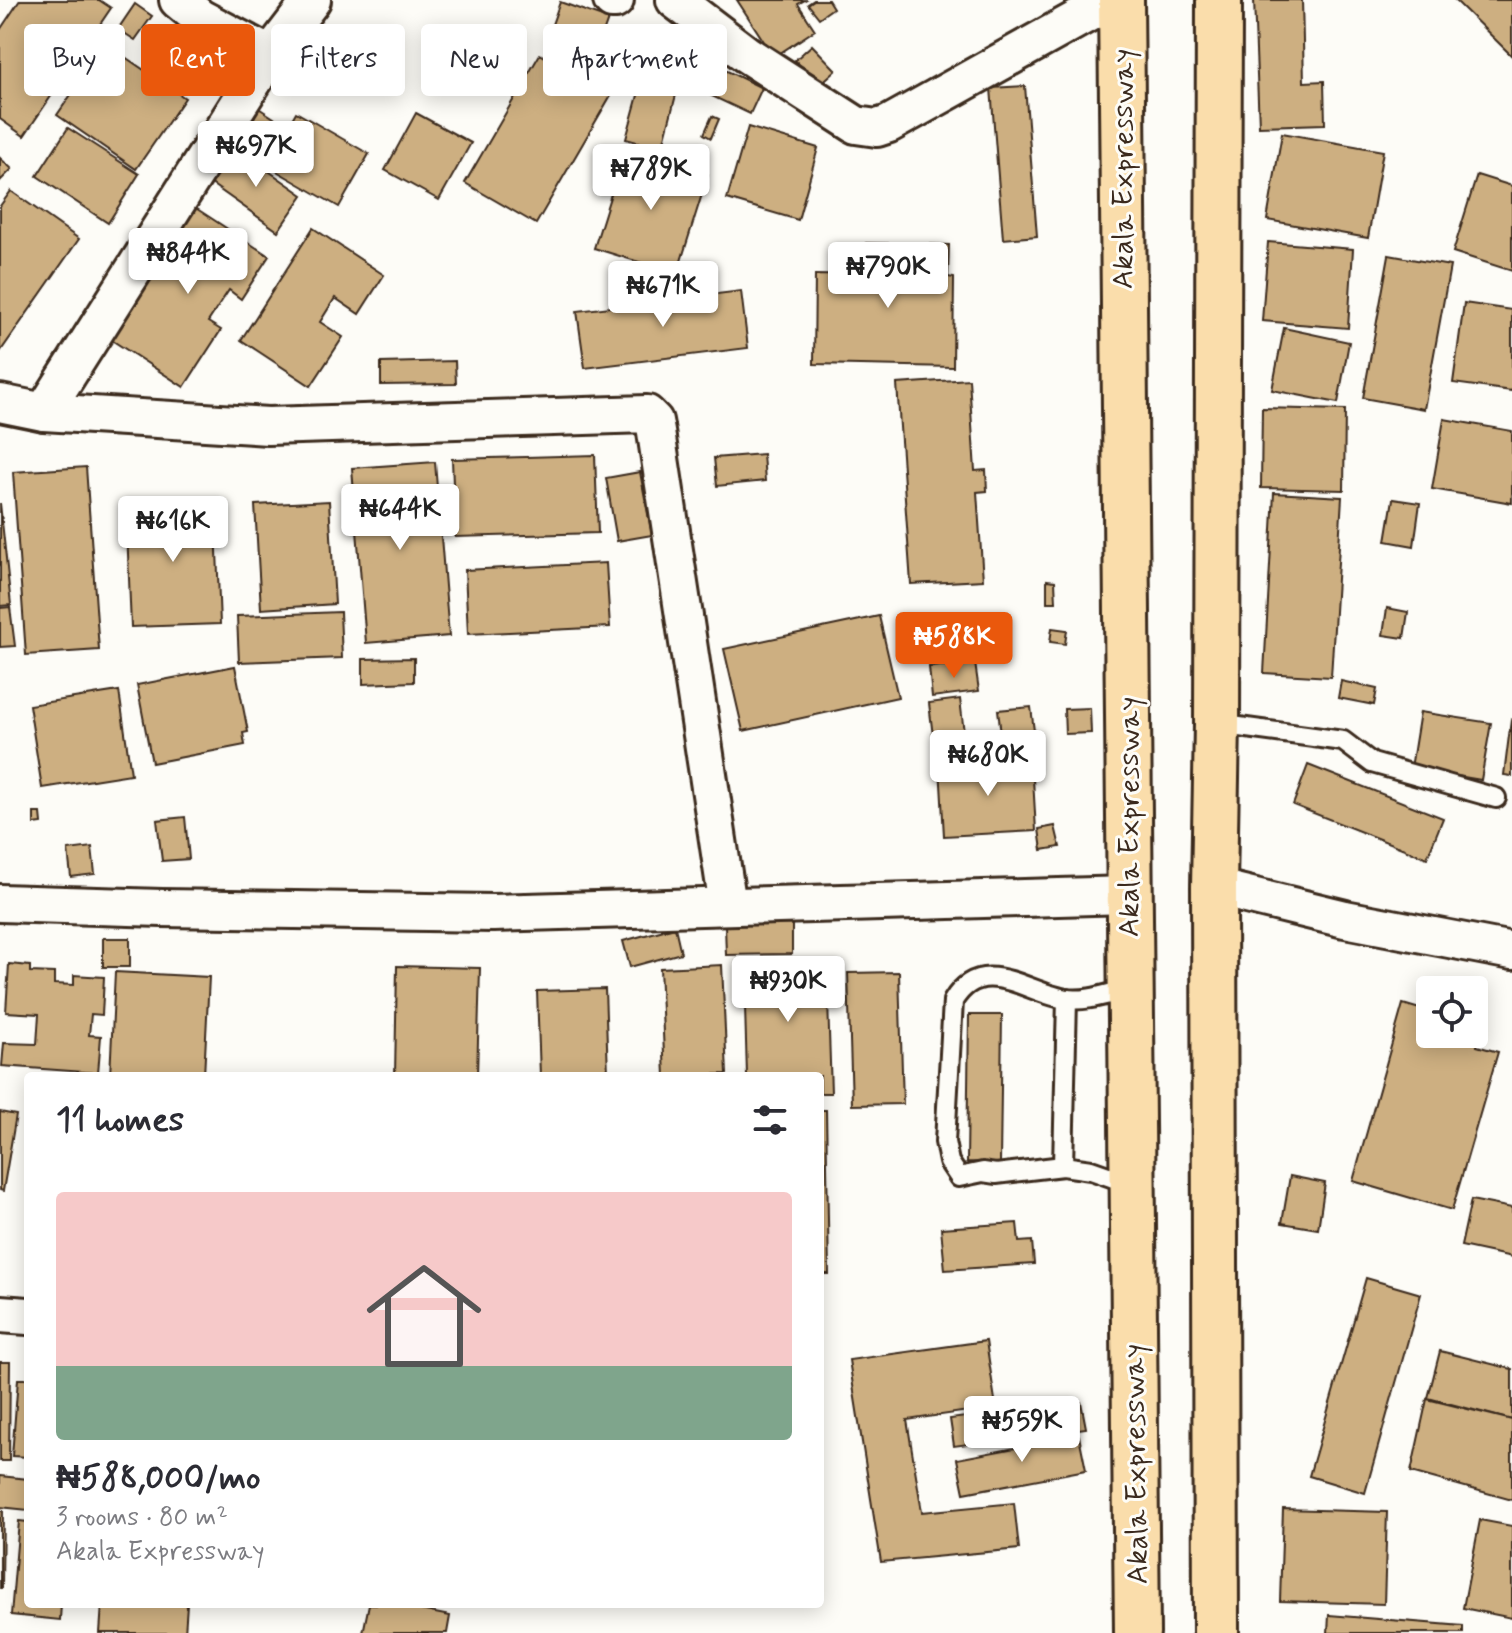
<!DOCTYPE html>
<html lang="en">
<head>
<meta charset="utf-8">
<style>
	:root { --surface:#fff; --page:#f7f7f7; --text:#2b2b33; --muted:#7c7c81; --accent:#ea580c }
	body { margin:0; font-family:Mynerve,sans-serif; background:var(--page); color:var(--text); height:100vh; display:flex; flex-direction:column; font-size:30px; white-space:nowrap }
	* { box-sizing:border-box; margin:0 }
	p { font-size:26px; color:var(--muted) }
	.icon { flex:none; width:44px; height:44px; fill:none; stroke:currentColor; stroke-width:2; stroke-linecap:round; stroke-linejoin:round }
	.map { position:relative; flex:1; overflow:hidden }
	.details { position:absolute; left:24px; top:1072px; width:800px; height:536px; display:flex; flex-direction:column; background:var(--surface); border-radius:8px; box-shadow:0 4px 20px #0003 }
	.details>* { flex:none }
	.hud { position:absolute; left:24px; top:24px; width:800px; height:72px; display:flex; gap:16px }
	.controls { position:absolute; left:1416px; top:976px; display:grid; gap:16px }
	.controls a { display:grid; place-items:center; width:72px; height:72px; border-radius:8px; background:var(--surface); box-shadow:0 4px 20px #0003; font-size:40px }
	.price { position:absolute; translate:-50% -68px; padding:0 18px; border-radius:8px; background:#fff; color:#222; font-size:26px; line-height:52px; filter:drop-shadow(0 2px 4px #0008) }
	.price::after { content:''; position:absolute; left:50%; top:48px; width:24px; height:18px; margin-left:-12px; background:inherit; clip-path:polygon(0 0,100% 0,50% 100%) }
	.price.on { background:var(--accent); color:#fff }
	ul { padding:0; list-style:none }
	li { display:grid; align-content:center; gap:16px; height:424px; padding:0 32px }
	li span { display:grid; place-items:center; height:248px; border-radius:8px; color:#555 }
	li>.icon { margin-inline-start:auto }
	span .icon { width:144px; height:144px; fill:#fffc; stroke-width:1 }
	li b { font-size:34px }
	h2 { display:flex; justify-content:space-between; align-items:center; height:96px; padding:0 32px; font-size:34px }
	.chip { padding:0 28px; border-radius:8px; background:var(--surface); box-shadow:0 4px 20px #0003; font-size:28px; line-height:72px }
	.chip.on { background:var(--accent); color:#fff }
	.map>svg:first-child { display:block }
	.building { fill:#cdaf81; stroke:#3b2a1e; stroke-width:2 }
	.lines { fill:none; stroke-linecap:round; stroke-linejoin:round }
	.service-casing { stroke:#3b2a1e; stroke-width:24 }
	.minor-casing { stroke:#3b2a1e; stroke-width:42 }
	.primary-casing { stroke:#3b2a1e; stroke-width:50 }
	.service { stroke:#fdfcf7; stroke-width:18 }
	.minor { stroke:#fdfcf7; stroke-width:36 }
	.primary { stroke:#faddab; stroke-width:44 }
	.labels { text-anchor:middle; stroke-width:6; stroke-linejoin:round; paint-order:stroke }
	.street-label { font-size:30px; fill:#3b2a1e; stroke:#fdfcf7 }
</style>
</head>
<body>
<div class="map">
<svg width="1512" height="1633" viewBox="0 0 1512 1633">
	<rect width="100%" height="100%" fill="#fdfcf7"/>
	<filter id="ink" filterUnits="userSpaceOnUse"><feTurbulence type="fractalNoise" baseFrequency=".0125" numOctaves="2"/><feDisplacementMap in="SourceGraphic" scale="16" xChannelSelector="R" yChannelSelector="G"/><feConvolveMatrix kernelMatrix="1 2 1 2 8 2 1 2 1" color-interpolation-filters="sRGB"/></filter>
	<g filter="url(#ink)">
		<g class="building">
			<path d="M20,0H99L111,8L24,136L0,119V30Z"/>
			<path d="M737,0H805L798,4L815,30L774,57Z"/>
			<path d="M814,0H828L833,8L819,18L808,4Z"/>
			<path d="M1254,0H1302L1304,82L1324,81L1325,124L1259,126Z"/>
			<path d="M1455,0H1512V56Z"/>
			<path d="M560,2L608,19L597,50L549,33Z"/>
			<path d="M135,4L152,16L135,40L118,29Z"/>
			<path d="M106,44L185,98L136,169L57,115Z"/>
			<path d="M812,45L836,70L818,86L795,60Z"/>
			<path d="M676,46L762,88L750,114L663,73Z"/>
			<path d="M540,54L611,95L536,224L465,183Z"/>
			<path d="M643,77L678,87L662,149L626,139Z"/>
			<path d="M1025,86L1037,236L1003,239L991,88Z"/>
			<path d="M254,105L280,122L255,159L229,141Z"/>
			<path d="M296,112L369,154L339,207L266,165Z"/>
			<path d="M416,113L471,143L439,200L385,170Z"/>
			<path d="M712,116L719,119L711,138L704,134Z"/>
			<path d="M748,127L818,148L798,220L727,199Z"/>
			<path d="M68,128L139,174L108,223L37,176Z"/>
			<path d="M1282,133L1383,151L1368,238L1267,220Z"/>
			<path d="M234,147L303,195L278,231L210,183Z"/>
			<path d="M625,149L708,175L677,274L594,248Z"/>
			<path d="M0,158L12,169L0,181Z"/>
			<path d="M1477,175L1512,186V271L1453,252Z"/>
			<path d="M11,191L79,239L0,352V206Z"/>
			<path d="M191,205L269,256L241,299L229,290L208,322L221,330L184,387L110,339L167,251L163,249Z"/>
			<path d="M313,228L384,275L359,314L335,298L320,322L343,337L311,386L241,340Z"/>
			<path d="M1268,242L1353,249L1348,328L1262,321Z"/>
			<path d="M866,243L949,245L948,277L954,278L953,367L814,364L815,275L865,276Z"/>
			<path d="M1389,255L1450,266L1424,409L1363,398Z"/>
			<path d="M741,291L748,348L585,368L577,311Z"/>
			<path d="M1464,303L1512,310V391L1453,383Z"/>
			<path d="M1284,328L1349,342L1338,403L1272,390Z"/>
			<path d="M455,361L456,384L381,385V363Z"/>
			<path d="M969,379L975,471L986,470L987,491L977,492L983,580L911,584L897,384Z"/>
			<path d="M1262,408L1345,410L1344,490L1261,488Z"/>
			<path d="M1444,419L1512,431V503L1432,489Z"/>
			<path d="M763,454L765,481L717,486L714,458Z"/>
			<path d="M595,455L598,533L455,537L452,459Z"/>
			<path d="M435,462L449,636L366,643L352,468Z"/>
			<path d="M86,467L99,650L26,655L13,472Z"/>
			<path d="M640,472L652,535L617,541L606,478Z"/>
			<path d="M1274,493L1342,497L1331,677L1264,673Z"/>
			<path d="M1393,499L1420,503L1414,546L1386,541Z"/>
			<path d="M215,501L220,624L131,627L126,505Z"/>
			<path d="M329,501L335,604L261,609L255,505Z"/>
			<path d="M0,503L11,605L0,606Z"/>
			<path d="M606,563L610,627L468,634L465,570Z"/>
			<path d="M1047,580L1055,581L1056,602H1047Z"/>
			<path d="M10,607L15,646L0,647V608Z"/>
			<path d="M1387,608L1408,612L1404,638L1383,635Z"/>
			<path d="M340,612L342,658L239,662L237,616Z"/>
			<path d="M879,616L898,697L743,731L724,649Z"/>
			<path d="M1052,628L1067,630L1065,644L1050,642Z"/>
			<path d="M414,658V682L363,684V659Z"/>
			<path d="M975,663L979,691L932,697L929,667Z"/>
			<path d="M235,666L248,732L243,733L245,745L152,763L137,685Z"/>
			<path d="M1341,681L1377,689L1374,705L1338,698Z"/>
			<path d="M119,691L131,774L42,788L29,705Z"/>
			<path d="M960,699L966,750L935,753L929,703Z"/>
			<path d="M1031,707L1035,739L1002,742L998,710Z"/>
			<path d="M1090,708L1091,733L1065,734L1064,709Z"/>
			<path d="M1420,712L1491,723L1481,780L1411,768Z"/>
			<path d="M1511,720L1512,721V776L1504,775Z"/>
			<path d="M1032,761L1036,831L944,836L940,766Z"/>
			<path d="M1308,765L1443,818L1427,858L1293,805Z"/>
			<path d="M34,813H41L42,823L34,824Z"/>
			<path d="M185,817L189,859L162,861L157,820Z"/>
			<path d="M1055,826L1060,847L1042,850L1039,829Z"/>
			<path d="M92,847L95,874L71,877L68,850Z"/>
			<path d="M792,924V954L726,955L725,925Z"/>
			<path d="M675,927L681,953L630,967L623,941Z"/>
			<rect x="103" y="938" width="27" height="29"/>
			<path d="M9,964L30,966V972L54,973V984L74,985V975L104,977L102,1015L91,1014L89,1035L101,1036L98,1073L2,1066L4,1043L37,1044L39,1014L6,1012Z"/>
			<path d="M722,965L727,1074L665,1076L660,968Z"/>
			<path d="M397,966L480,968L477,1076H395Z"/>
			<path d="M827,969L831,1093H820V1076H747L744,971Z"/>
			<path d="M115,972L209,977L204,1076H110Z"/>
			<path d="M899,972L903,1104L852,1105L848,973Z"/>
			<path d="M605,989L608,1074L540,1076L537,991Z"/>
			<path d="M1403,1004L1430,1012V1034H1474V1024L1482,1027L1477,1046L1498,1052L1452,1210L1353,1181Z"/>
			<path d="M969,1015H1002L1000,1163L967,1162Z"/>
			<path d="M820,1110H826L829,1274H820Z"/>
			<path d="M0,1112L16,1115L3,1191L0,1190Z"/>
			<path d="M1290,1176L1325,1183L1318,1229L1282,1223Z"/>
			<path d="M1471,1200L1512,1208V1257L1461,1246Z"/>
			<path d="M1017,1223L1019,1242L1032,1241L1034,1264L945,1270L941,1228Z"/>
			<path d="M1366,1278L1421,1294L1365,1493L1309,1476Z"/>
			<path d="M986,1341L996,1407L907,1420L922,1512L1014,1503L1019,1549L881,1562L849,1360Z"/>
			<path d="M1440,1351L1512,1369V1420L1428,1398Z"/>
			<path d="M0,1362H10L9,1461H0Z"/>
			<path d="M18,1379H28V1457L12,1456Z"/>
			<path d="M1427,1399L1512,1420V1500L1411,1472Z"/>
			<path d="M1081,1402L1086,1428L954,1446L950,1419Z"/>
			<path d="M1079,1436L1086,1470L964,1493L957,1459Z"/>
			<path d="M0,1476L28,1479V1510L0,1507Z"/>
			<path d="M1283,1509L1387,1512L1384,1604L1280,1601Z"/>
			<path d="M0,1511H3L2,1588H0Z"/>
			<path d="M1480,1520L1512,1526V1618L1463,1608Z"/>
			<path d="M19,1521L28,1522V1604H61L60,1620L11,1615Z"/>
			<path d="M102,1604H187L185,1633H100Z"/>
			<path d="M369,1604H391L450,1616L447,1633H363Z"/>
			<path d="M1329,1615L1463,1626V1633H1328Z"/>
		</g>
		<g class="lines">
			<g class="service-casing">
				<g id="service">
					<path d="M1217,724L1343,741L1372,763L1496,798"/>
					<path d="M1129,989C1110,993 1087,1002 1067,999C1028,994 982,952 953,1001L945,1142L949,1162L959,1177L983,1172L996,1174L1063,1166L1091,1170L1131,1184"/>
					<path d="M1063,1166L1067,999"/>
				</g>
			</g>
			<g class="minor-casing">
				<g id="minor">
					<path d="M178,0L200,18L270,55"/>
					<path d="M612,0H615"/>
					<path d="M675,0L746,54L856,125L877,128L889,124L1112,0"/>
					<path d="M0,403L44,412L268,426L647,414L654,421L656,432L728,906"/>
					<path d="M44,412L270,55L312,0"/>
					<path d="M1214,887L1345,919L1512,951"/>
					<path d="M0,903L162,908L493,913L1128,895"/>
					<path d="M0,1314L28,1316"/>
				</g>
			</g>
			<g class="primary-casing">
				<g id="primary">
					<path d="M1121,0L1137,1633"/>
					<path d="M1216,1633L1214,887L1217,724L1219,0"/>
				</g>
			</g>
			<use href="#service" class="service"/>
			<use href="#minor" class="minor"/>
			<use href="#primary" class="primary"/>
		</g>
	</g>
	<g class="labels">
		<g class="street-label">
			<text transform="translate(1122 169) rotate(-90)" y="10">Akala Expressway</text>
			<text transform="translate(1128 817) rotate(-90)" y="10">Akala Expressway</text>
			<text transform="translate(1135 1464) rotate(-91)" y="10">Akala Expressway</text>
		</g>
	</g>
</svg>
<div class="controls">
<a><svg class="icon" aria-label="locate" viewBox="0 0 24 24"><circle cx="12" cy="12" r="6"/><path d="M12 2v4M12 18v4M2 12h4M18 12h4"/></svg></a>
</div>
<b class="price" style="left:256px;top:189px">₦697K</b>
<b class="price" style="left:651px;top:212px">₦789K</b>
<b class="price" style="left:188px;top:296px">₦844K</b>
<b class="price" style="left:888px;top:310px">₦790K</b>
<b class="price" style="left:663px;top:329px">₦671K</b>
<b class="price" style="left:400px;top:552px">₦644K</b>
<b class="price" style="left:173px;top:564px">₦616K</b>
<b class="price on" style="left:954px;top:680px">₦588K</b>
<b class="price" style="left:988px;top:798px">₦680K</b>
<b class="price" style="left:788px;top:1024px">₦930K</b>
<b class="price" style="left:1022px;top:1464px">₦559K</b>
<div class="hud">
<a class="chip">Buy</a>
<a class="chip on">Rent</a>
<a class="chip">Filters</a>
<a class="chip">New</a>
<a class="chip">Apartment</a>
</div>
<section class="details">
<h2>11 homes<svg class="icon" aria-label="filters" viewBox="0 0 24 24"><path d="M4 7h16M4 17h16"/><circle cx="9" cy="7" r="2"/><circle cx="15" cy="17" r="2"/></svg></h2>
<ul>
<li><span style="background:linear-gradient(#f6c9c9 70%,#7fa58c 0)"><svg class="icon" aria-label="home" viewBox="0 0 24 24"><path d="M3 11l9-7 9 7M6 9v11h12V9"/></svg></span><div><b>₦588,000/mo</b><p>3 rooms · 80 m²</p><p>Akala Expressway</p></div></li>
</ul>
</section>
</div>
</body>
</html>
